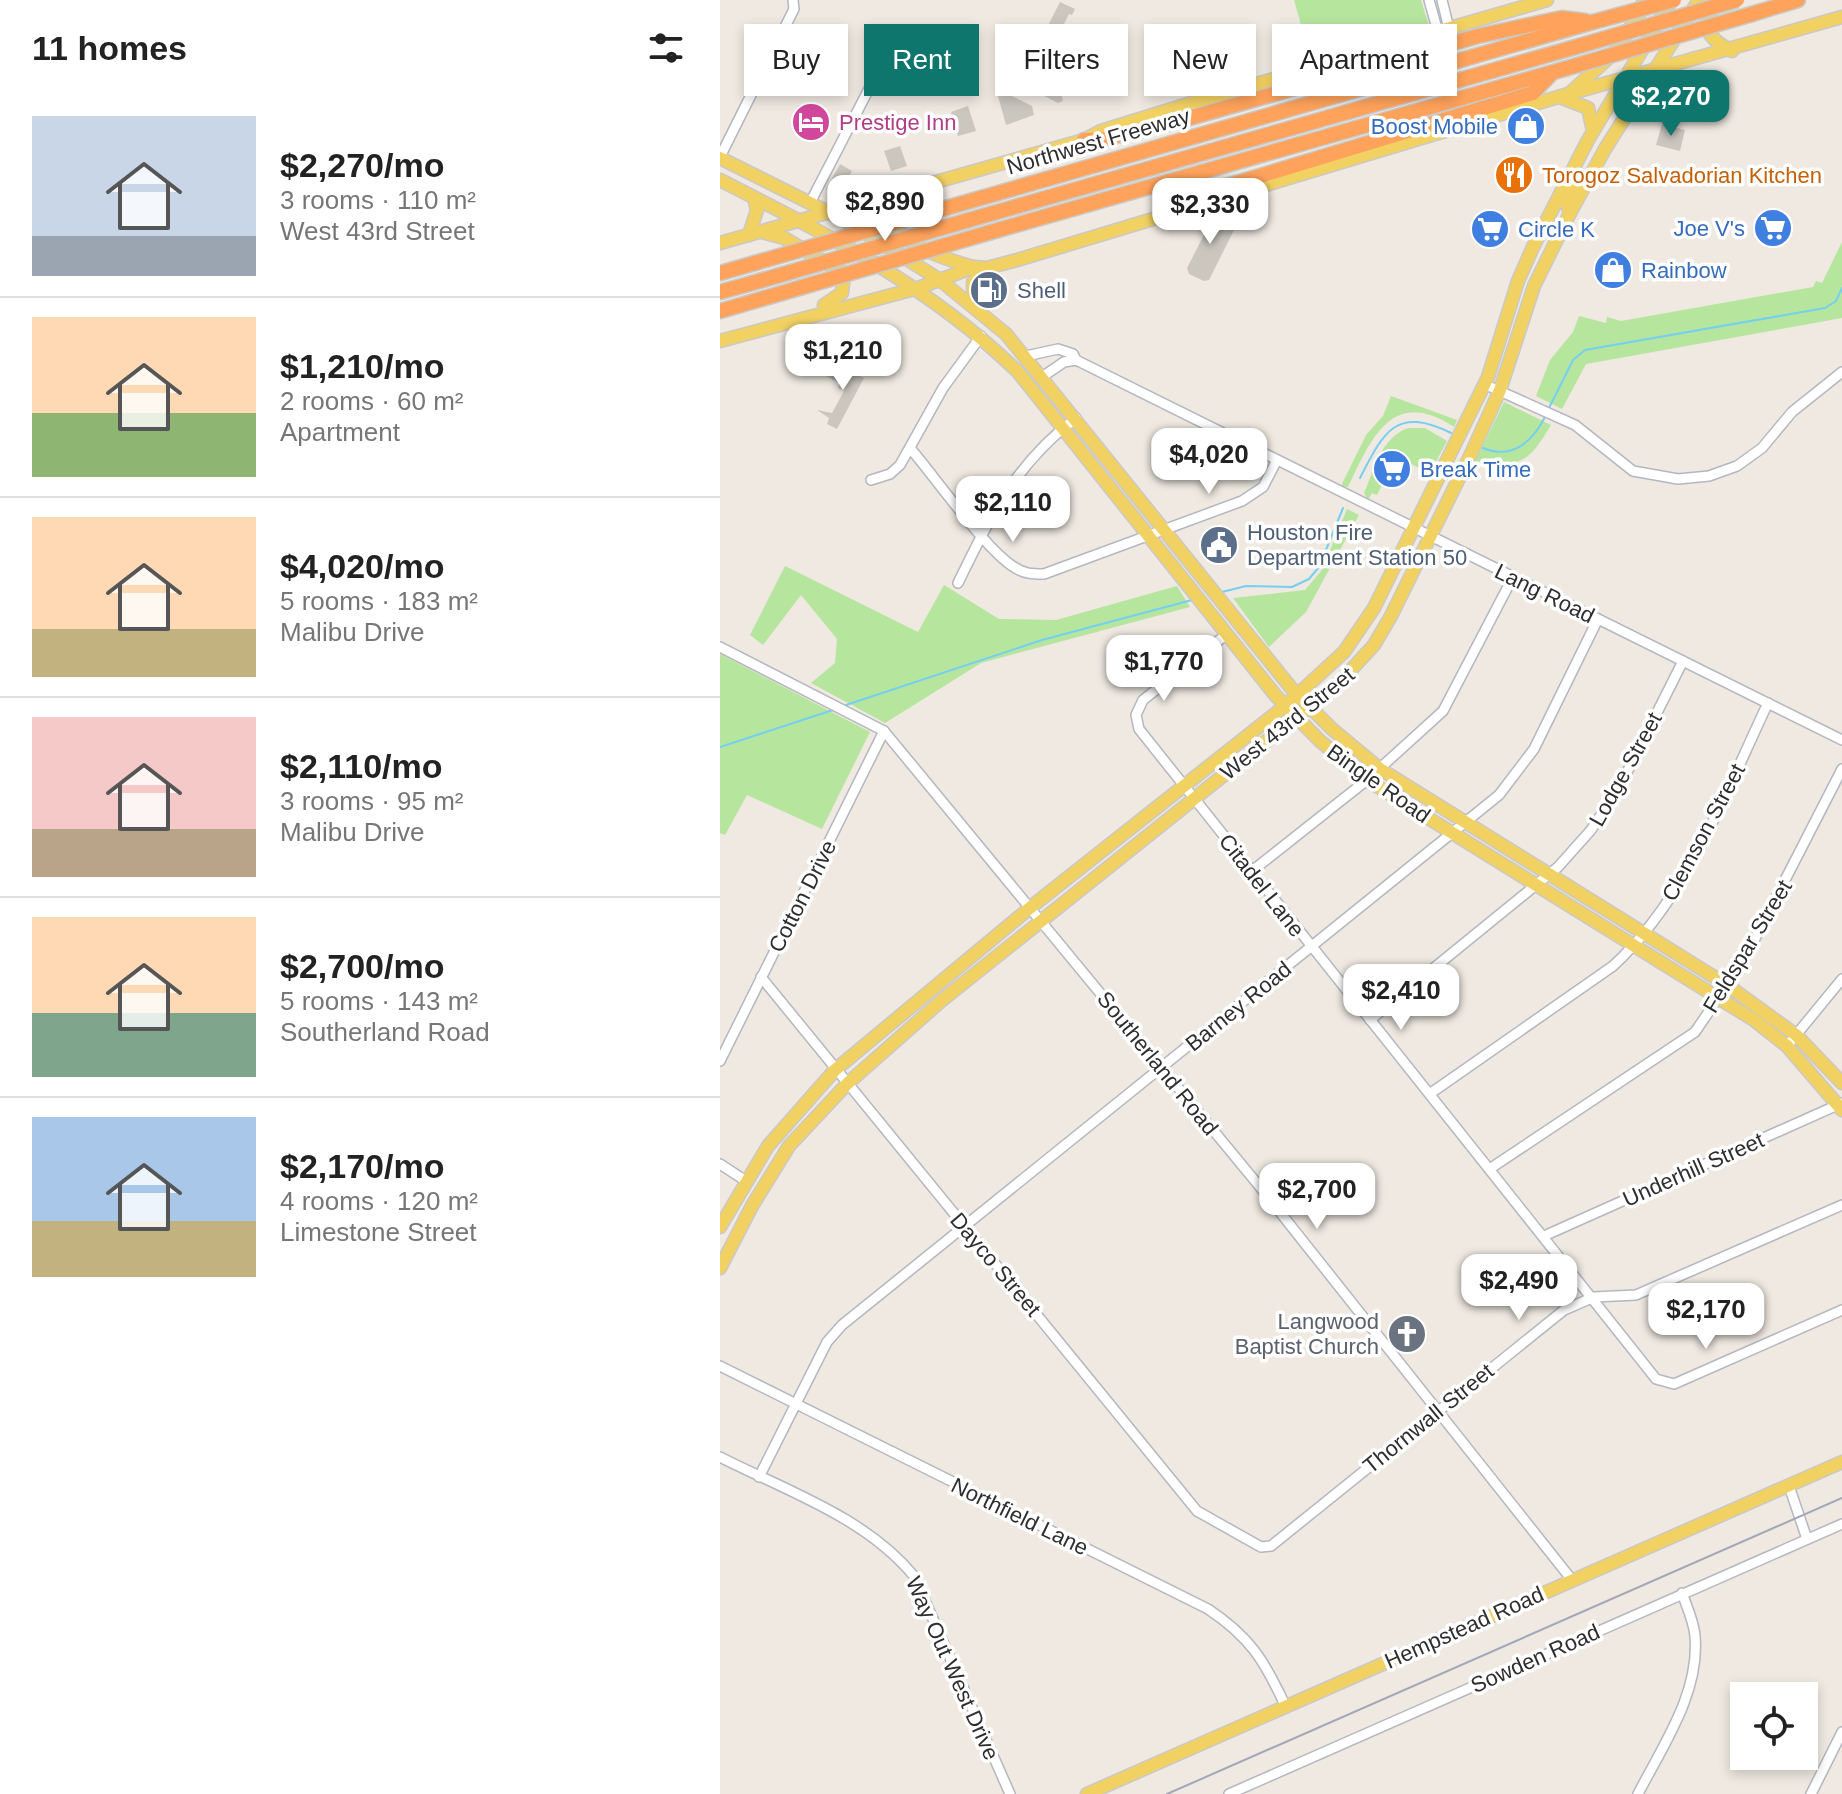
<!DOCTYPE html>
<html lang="en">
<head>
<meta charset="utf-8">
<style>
	:root { --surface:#fff; --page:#f2f2f2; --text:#222; --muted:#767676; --line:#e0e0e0; --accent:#0f766e }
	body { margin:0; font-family:Helvetica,sans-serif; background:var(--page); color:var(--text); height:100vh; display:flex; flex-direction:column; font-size:30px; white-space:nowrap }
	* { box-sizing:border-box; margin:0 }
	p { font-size:26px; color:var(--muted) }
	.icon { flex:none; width:44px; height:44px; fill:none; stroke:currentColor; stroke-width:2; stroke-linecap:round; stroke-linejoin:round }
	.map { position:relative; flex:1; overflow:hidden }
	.panel { display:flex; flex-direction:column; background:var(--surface); width:720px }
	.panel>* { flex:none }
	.guide { position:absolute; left:24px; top:24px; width:760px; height:72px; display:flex; gap:16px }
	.fabs { position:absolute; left:1010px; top:1682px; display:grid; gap:16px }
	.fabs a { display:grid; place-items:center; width:88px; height:88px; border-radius:0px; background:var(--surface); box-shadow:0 4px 12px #0003; font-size:40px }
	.price { position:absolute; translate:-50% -68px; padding:0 18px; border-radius:16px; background:#fff; color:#222; font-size:26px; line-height:52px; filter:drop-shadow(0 2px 4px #0008) }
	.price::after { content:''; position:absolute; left:50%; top:48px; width:24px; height:18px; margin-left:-12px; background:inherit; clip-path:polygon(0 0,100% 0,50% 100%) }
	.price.on { background:var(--accent); color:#fff }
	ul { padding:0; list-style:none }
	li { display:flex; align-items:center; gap:24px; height:200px; padding:0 32px }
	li+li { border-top:2px solid var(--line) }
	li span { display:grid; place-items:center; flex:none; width:224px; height:160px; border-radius:0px; color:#555 }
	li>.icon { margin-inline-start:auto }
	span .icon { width:96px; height:96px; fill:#fffc; stroke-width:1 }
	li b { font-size:34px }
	h2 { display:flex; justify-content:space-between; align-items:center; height:96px; padding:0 32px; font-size:34px }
	.pill { padding:0 28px; border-radius:0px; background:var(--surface); box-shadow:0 4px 12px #0003; font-size:28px; line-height:72px }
	.pill.on { background:var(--accent); color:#fff }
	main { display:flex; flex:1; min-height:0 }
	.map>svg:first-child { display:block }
	.green { fill:#b6e59e }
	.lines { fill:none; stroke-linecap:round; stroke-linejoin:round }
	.stream { stroke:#75cff0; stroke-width:2 }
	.building { fill:#cbc7bf }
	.minor-casing { stroke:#b4b7c1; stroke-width:12 }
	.major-casing { stroke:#c9c9c9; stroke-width:15 }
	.highway-casing { stroke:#c9c9c9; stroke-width:17 }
	.minor { stroke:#fff; stroke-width:9 }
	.major { stroke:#f2d163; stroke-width:12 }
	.highway { stroke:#ffa35c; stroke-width:14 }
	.rail { stroke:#a3a6b8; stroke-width:2 }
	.highway-bridge-casing { stroke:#c9c9c9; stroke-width:17; stroke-linecap:butt }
	.highway-bridge { stroke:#ffa35c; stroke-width:14 }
	.labels { text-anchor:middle; stroke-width:7; stroke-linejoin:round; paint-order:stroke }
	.hotel-label { font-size:22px; fill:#b23c85; stroke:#fff; text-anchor:start }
	.shop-label { font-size:22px; fill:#366cbe; stroke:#fff; text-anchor:start }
	.street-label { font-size:22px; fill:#2e2e2e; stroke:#fff }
	.food-label { font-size:22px; fill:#c56008; stroke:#fff; text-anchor:start }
	.service-label { font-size:22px; fill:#4e5e75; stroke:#fff; text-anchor:start }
	.worship-label { font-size:22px; fill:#5b616d; stroke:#fff; text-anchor:end }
</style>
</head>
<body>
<main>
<section class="panel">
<h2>11 homes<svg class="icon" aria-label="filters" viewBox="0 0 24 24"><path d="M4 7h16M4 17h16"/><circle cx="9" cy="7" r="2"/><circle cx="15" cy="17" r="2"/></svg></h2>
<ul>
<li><span style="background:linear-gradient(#c9d6e8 75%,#9aa5b1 0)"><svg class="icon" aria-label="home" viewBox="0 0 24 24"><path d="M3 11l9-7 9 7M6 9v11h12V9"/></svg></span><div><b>$2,270/mo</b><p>3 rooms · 110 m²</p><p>West 43rd Street</p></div></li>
<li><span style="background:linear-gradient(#ffd9b3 60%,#8fb573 0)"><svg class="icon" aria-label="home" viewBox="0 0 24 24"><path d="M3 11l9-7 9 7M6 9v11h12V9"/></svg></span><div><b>$1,210/mo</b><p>2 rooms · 60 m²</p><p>Apartment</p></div></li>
<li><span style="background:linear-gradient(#ffd9b3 70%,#c2b280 0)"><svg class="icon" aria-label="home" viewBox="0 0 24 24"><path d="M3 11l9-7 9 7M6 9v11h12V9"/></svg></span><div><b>$4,020/mo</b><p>5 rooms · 183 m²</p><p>Malibu Drive</p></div></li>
<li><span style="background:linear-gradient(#f6c9c9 70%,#b9a48a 0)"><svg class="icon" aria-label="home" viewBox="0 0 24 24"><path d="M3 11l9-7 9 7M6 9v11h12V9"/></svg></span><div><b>$2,110/mo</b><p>3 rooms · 95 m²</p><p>Malibu Drive</p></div></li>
<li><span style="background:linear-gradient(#ffd9b3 60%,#7fa58c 0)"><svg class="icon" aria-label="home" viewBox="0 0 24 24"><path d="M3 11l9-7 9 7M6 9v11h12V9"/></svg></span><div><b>$2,700/mo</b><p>5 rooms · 143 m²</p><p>Southerland Road</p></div></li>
<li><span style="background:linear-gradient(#a9c7e8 65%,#c2b280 0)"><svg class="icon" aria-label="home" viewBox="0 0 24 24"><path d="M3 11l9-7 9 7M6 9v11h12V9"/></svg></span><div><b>$2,170/mo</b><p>4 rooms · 120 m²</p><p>Limestone Street</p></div></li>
</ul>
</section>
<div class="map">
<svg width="1122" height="1794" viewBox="0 0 1122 1794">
	<rect width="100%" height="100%" fill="#efe9e1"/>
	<g class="green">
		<path d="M574,0H701L709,26L591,60Z"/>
		<path d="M1122,242V318L866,364L842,409L816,396L830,360L853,332L859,316L886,323L887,317L901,321L1093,287L1096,281L1102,283Z"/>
		<path d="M671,396L737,420L734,427C672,386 651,439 628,487L621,486L646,435L663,416Z"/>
		<path d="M784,402L831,425C811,458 804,467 764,464L762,467L755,462Z"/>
		<path d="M688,428H705L727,441L710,473L672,455L660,478L664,481L657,495L652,493L648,500L644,493C655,468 661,438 688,428Z"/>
		<path d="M627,509L639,515L586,612L549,647L513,598L585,590L602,570Z"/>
		<path d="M65,566L198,632L224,585L279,619L336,620L457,586L470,607L261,663L165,723L91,683L115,663L117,639L81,595L43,645L30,635Z"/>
		<path d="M0,654L150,732L102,829L27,795L5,835L0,833Z"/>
	</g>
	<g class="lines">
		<g class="stream">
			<path d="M829,408L853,360L865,350L1105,308L1116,301L1122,288"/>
			<path d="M763,448C792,460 812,442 825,417"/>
			<path d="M640,478C664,431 676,406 731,433"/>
			<path d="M502,592L526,586L572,587L589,579L599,567L623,508"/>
			<path d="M123,706L322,640L472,600"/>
			<path d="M0,747L113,710"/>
		</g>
	</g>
	<g class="building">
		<path d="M340,2L355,9L352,15L349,14L317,77L340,88L343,101L338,103L299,83Z"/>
		<path d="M376,61L381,81L358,88L351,67Z"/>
		<path d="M286,93L312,106L314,115L286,125L278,96Z"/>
		<path d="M248,106L256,131L238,136L231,112Z"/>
		<path d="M942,124L965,130L960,151L936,145Z"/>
		<path d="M180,146L187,166L171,171L164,151Z"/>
		<path d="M120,164L132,171L118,196L106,189Z"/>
		<path d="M481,214L492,219L495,214L517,224L489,280L484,281L469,274L467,268L486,231L475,225Z"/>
		<path d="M115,362L144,378L117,429L107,424L109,418L97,410L112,413L124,391L118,388L119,383L104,375Z"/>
		<path d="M501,533L503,539L510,536L515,550L507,553L510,560L500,564L497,555L489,559L482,541Z"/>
	</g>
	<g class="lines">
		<g class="minor-casing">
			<g id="minor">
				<path d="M709,0L718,32"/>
				<path d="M722,0L729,29"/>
				<path d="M0,157L74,9L73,0"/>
				<path d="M91,201L168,52"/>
				<path d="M306,356L338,349L353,354L356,360"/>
				<path d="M322,377L344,362L356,360L1122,740"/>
				<path d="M764,384L855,425L913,471L958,479L989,476L1017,466L1042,448L1072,412L1122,372"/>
				<path d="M190,448C215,477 266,550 294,567C304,574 313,574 324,574L522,501L543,487L557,460"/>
				<path d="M151,480L170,474L180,465L223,388L261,336"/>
				<path d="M238,583C271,516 295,464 356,418"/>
				<path d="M507,634L423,700L416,715L419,729L936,1379L954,1384L1122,1310"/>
				<path d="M0,647L164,731L540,1187L852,1580"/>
				<path d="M532,871L647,780L723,711L793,577"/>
				<path d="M41,977L477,1511L541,1547L551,1546L844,1310L874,1297L916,1295L1122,1205"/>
				<path d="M650,1020L838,867L871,830L899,788L963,661"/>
				<path d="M1067,1046L1122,979"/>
				<path d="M0,1061L164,731"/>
				<path d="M711,1093L893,966C968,897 1005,793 1048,703"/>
				<path d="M0,1164L26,1181"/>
				<path d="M771,1168L975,1032L1024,960L1122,769"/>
				<path d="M824,1236L1122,1103"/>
				<path d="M0,1366L488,1609C530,1637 544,1660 565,1705"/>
				<path d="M0,1457C67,1491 145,1517 194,1576L290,1794"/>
				<path d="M39,1477L107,1342L122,1325L779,795L814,749L878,619"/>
				<path d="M1069,1486L1087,1539"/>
				<path d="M509,1794L1122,1524"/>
				<path d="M918,1794C943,1745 980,1693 975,1636C974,1622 967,1607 962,1593"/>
				<path d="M1091,1794L1122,1732"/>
			</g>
		</g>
		<g class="major-casing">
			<g id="major">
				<path d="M995,3C980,27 988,39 1012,51"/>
				<path d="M851,92L894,53L924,6L923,0"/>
				<path d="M842,98L868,108L873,131"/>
				<path d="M0,158L128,222L220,280L286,334L572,689L612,729L660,769L1007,985L1076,1035L1122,1083"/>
				<path d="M0,180C108,235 211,287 298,372L556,696L600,741L647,780L1034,1020L1067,1046L1122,1110"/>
				<path d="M188,193L168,216C180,245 225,259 253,267"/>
				<path d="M850,213L846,202L852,188V173"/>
				<path d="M42,232L64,238L120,271L124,275L122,293L104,305"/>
				<path d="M29,235L37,210L34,198"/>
				<path d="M0,243L364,140L381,131L481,100L827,0"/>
				<path d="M254,307L253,282L267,268"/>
				<path d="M0,341L198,288L254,267L267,268L297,260L848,94L1122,17"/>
				<path d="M0,1227L48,1146L115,1070L311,907L565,706L624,652L654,608L768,377L798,281L813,247L868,140L952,0"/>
				<path d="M0,1268L32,1206L69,1146L127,1084L221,1001L619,683L654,645L671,616L751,454L780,390L814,286L850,213L885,149L979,0"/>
				<path d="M367,1794L1122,1462"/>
			</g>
		</g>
		<g class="highway-casing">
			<g id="highway">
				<path d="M1032,14L1078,0"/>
				<path d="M364,140L383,139L459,121L758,36L842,18L865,21"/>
				<path d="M226,208L873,22"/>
				<path d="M448,214L460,202L487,192L813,93L832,73"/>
				<path d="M249,220L859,46"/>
				<path d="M271,232L844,69"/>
				<path d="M0,273L35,263"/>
				<path d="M0,292L57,276"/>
				<path d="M0,311L79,288"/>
			</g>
		</g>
		<use href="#minor" class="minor"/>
		<use href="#major" class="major"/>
		<use href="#highway" class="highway"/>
		<path class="rail" d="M447,1794L1122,1498"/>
		<g class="highway-bridge-casing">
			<g id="highway-bridge">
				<path d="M873,22L954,0"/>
				<path d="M859,46L1017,0"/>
				<path d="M844,69L1032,14"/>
				<path d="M35,263L226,208"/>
				<path d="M57,276L249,220"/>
				<path d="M79,288L271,232"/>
			</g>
		</g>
		<use href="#highway-bridge" class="highway-bridge"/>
	</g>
	<defs>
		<g id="hotel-disc" transform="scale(2)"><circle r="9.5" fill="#d1479c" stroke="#fff"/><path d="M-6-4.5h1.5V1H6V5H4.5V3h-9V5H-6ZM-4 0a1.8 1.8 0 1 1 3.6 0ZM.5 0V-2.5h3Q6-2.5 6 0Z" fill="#fff"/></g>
		<g id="shop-disc" transform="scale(2)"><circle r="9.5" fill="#3f7fe0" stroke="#fff"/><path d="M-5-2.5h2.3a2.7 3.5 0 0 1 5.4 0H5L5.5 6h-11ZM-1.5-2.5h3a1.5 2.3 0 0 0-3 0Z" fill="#fff"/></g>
		<g id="restaurant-disc" transform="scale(2)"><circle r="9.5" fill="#e8710a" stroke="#fff"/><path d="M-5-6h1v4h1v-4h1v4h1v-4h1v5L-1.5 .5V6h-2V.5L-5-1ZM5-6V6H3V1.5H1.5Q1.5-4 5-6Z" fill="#fff"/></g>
		<g id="supermarket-disc" transform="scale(2)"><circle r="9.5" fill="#3f7fe0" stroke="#fff"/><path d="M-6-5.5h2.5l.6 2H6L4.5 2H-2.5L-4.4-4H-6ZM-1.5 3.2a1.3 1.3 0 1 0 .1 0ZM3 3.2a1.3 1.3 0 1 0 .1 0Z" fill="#fff"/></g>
		<g id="fuel-disc" transform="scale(2)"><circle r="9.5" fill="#5c6f8a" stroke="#fff"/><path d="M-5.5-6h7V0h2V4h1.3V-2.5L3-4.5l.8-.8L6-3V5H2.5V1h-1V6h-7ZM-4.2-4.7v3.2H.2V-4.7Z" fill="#fff"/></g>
		<g id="civic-disc" transform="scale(2)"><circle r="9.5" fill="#5c6f8a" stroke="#fff"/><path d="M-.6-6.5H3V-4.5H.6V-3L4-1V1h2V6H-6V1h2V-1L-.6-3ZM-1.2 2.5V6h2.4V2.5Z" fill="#fff"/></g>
		<g id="church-disc" transform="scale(2)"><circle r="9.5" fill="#6b7280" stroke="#fff"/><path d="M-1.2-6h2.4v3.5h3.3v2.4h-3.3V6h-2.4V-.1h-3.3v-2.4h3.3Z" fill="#fff"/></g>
	</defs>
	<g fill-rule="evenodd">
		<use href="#hotel-disc" x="91" y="122"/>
		<use href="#shop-disc" x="806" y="126"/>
		<use href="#restaurant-disc" x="794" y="175"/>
		<use href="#supermarket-disc" x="1053" y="228"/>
		<use href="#supermarket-disc" x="770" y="229"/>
		<use href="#shop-disc" x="893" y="270"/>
		<use href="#fuel-disc" x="269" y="290"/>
		<use href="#supermarket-disc" x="672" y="469"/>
		<use href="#civic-disc" x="499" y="545"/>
		<use href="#church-disc" x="687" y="1334"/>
	</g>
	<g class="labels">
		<g class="hotel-label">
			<text x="119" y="130">Prestige Inn</text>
		</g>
		<g class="shop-label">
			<text x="778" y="134" text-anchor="end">Boost Mobile</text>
			<text x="1025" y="236" text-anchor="end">Joe V's</text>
			<text x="798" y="237">Circle K</text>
			<text x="921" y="278">Rainbow</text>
			<text x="700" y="477">Break Time</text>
		</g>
		<g class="street-label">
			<text transform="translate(378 141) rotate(-16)" y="8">Northwest Freeway</text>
			<text transform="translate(825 593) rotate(26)" y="8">Lang Road</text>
			<text transform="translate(567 723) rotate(-39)" y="8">West 43rd Street</text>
			<text transform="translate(905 769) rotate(-61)" y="8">Lodge Street</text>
			<text transform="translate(659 783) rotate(35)" y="8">Bingle Road</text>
			<text transform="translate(983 832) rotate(-62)" y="8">Clemson Street</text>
			<text transform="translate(542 885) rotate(52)" y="8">Citadel Lane</text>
			<text transform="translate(82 896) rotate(-63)" y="8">Cotton Drive</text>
			<text transform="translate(1027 946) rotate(-59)" y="8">Feldspar Street</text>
			<text transform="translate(518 1006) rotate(-39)" y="8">Barney Road</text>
			<text transform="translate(438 1063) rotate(51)" y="8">Southerland Road</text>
			<text transform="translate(973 1169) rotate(-24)" y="8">Underhill Street</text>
			<text transform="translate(276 1264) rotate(50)" y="8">Dayco Street</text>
			<text transform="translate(708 1418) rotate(-39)" y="8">Thornwall Street</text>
			<text transform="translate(300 1516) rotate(26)" y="8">Northfield Lane</text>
			<text transform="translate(744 1627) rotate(-24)" y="8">Hempstead Road</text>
			<text transform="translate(815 1658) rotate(-24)" y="8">Sowden Road</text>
			<text transform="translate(233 1668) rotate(66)" y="8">Way Out West Drive</text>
		</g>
		<g class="food-label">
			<text x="822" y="183">Torogoz Salvadorian Kitchen</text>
		</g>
		<g class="service-label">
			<text x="297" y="298">Shell</text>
			<text x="527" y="540">Houston Fire<tspan x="527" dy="25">Department Station 50</tspan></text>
		</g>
		<g class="worship-label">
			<text x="659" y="1329">Langwood<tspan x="659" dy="25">Baptist Church</tspan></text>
		</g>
	</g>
</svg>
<div class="fabs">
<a><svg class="icon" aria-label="locate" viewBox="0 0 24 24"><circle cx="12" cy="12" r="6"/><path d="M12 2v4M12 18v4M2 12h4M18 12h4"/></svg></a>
</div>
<b class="price on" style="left:951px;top:138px">$2,270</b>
<b class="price" style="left:165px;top:243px">$2,890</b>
<b class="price" style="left:490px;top:246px">$2,330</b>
<b class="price" style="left:123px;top:392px">$1,210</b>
<b class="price" style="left:489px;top:496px">$4,020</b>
<b class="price" style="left:293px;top:544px">$2,110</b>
<b class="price" style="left:444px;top:703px">$1,770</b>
<b class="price" style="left:681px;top:1032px">$2,410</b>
<b class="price" style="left:597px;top:1231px">$2,700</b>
<b class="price" style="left:799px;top:1322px">$2,490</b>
<b class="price" style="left:986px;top:1351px">$2,170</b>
<div class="guide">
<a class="pill">Buy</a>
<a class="pill on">Rent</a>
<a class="pill">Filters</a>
<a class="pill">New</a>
<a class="pill">Apartment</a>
</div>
</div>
</main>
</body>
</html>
